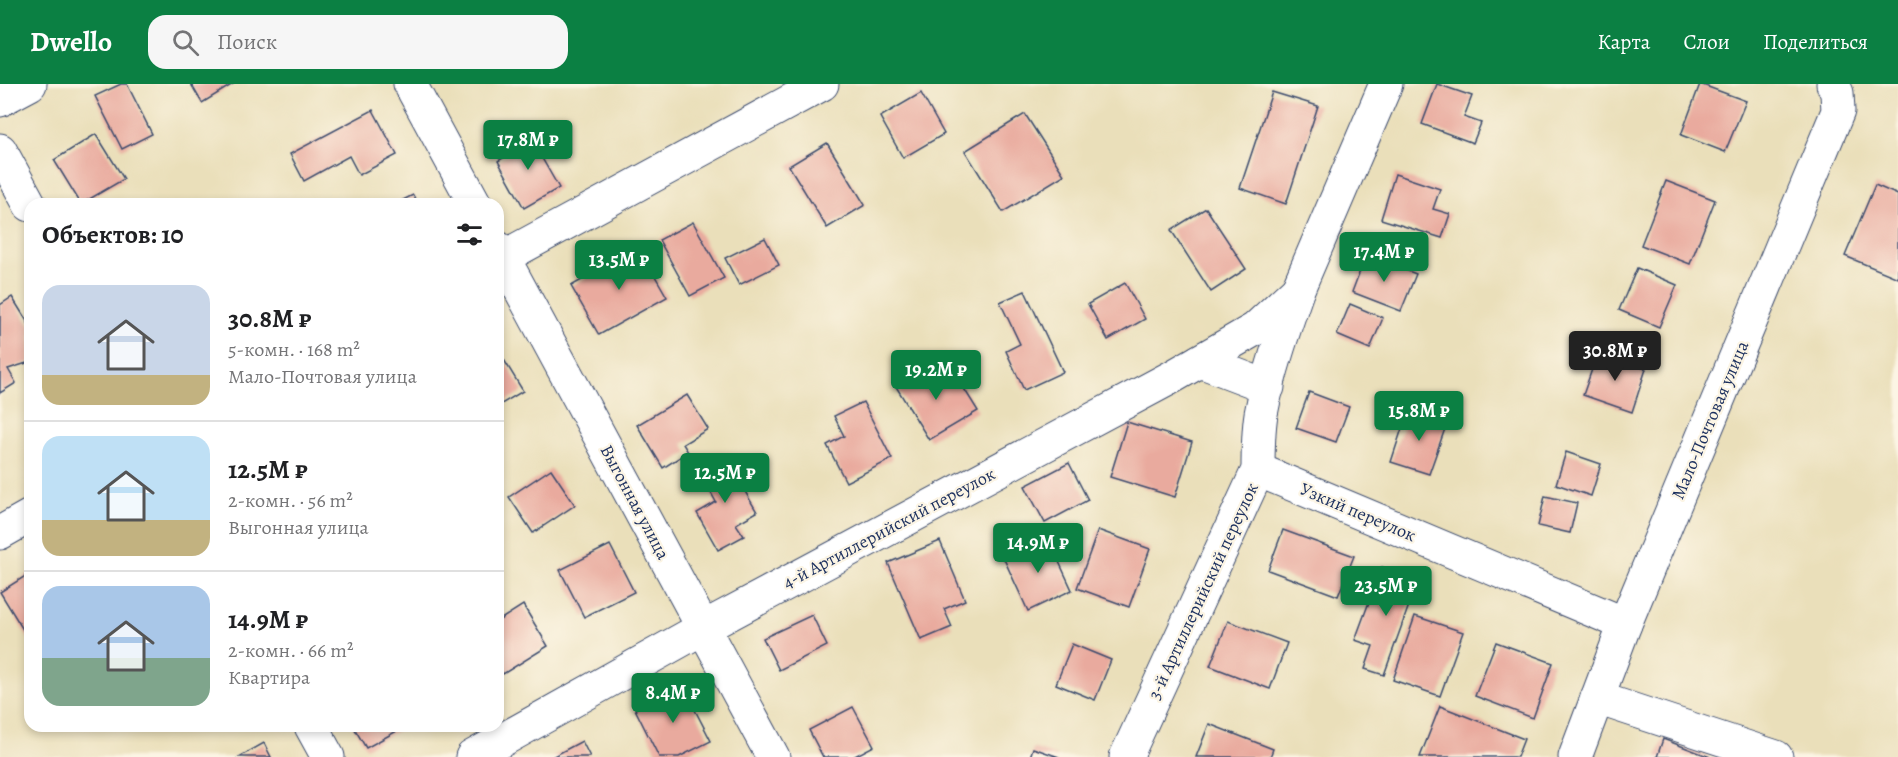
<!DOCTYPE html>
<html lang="ru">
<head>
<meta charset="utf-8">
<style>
	:root { --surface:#fff; --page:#f6f6f6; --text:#202124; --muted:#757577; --line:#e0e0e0; --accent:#0b8043 }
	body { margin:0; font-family:Alegreya,serif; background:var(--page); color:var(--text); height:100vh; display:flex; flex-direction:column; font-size:22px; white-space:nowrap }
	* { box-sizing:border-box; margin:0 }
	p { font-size:20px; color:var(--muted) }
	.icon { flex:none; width:33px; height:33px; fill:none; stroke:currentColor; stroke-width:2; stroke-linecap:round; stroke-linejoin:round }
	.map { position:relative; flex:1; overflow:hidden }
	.details { position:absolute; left:24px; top:114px; width:480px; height:534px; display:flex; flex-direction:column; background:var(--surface); border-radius:18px; box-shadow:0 3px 9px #0003 }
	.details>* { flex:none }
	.price { position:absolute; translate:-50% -51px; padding:0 14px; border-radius:6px; background:var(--accent); color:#fff; font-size:20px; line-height:39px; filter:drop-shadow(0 2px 3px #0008) }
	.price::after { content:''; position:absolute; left:50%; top:36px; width:18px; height:14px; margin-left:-9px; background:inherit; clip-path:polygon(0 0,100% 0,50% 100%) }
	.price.active { background:#222; color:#fff }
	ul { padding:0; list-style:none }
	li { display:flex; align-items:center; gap:18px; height:150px; padding:0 18px }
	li+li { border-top:2px solid var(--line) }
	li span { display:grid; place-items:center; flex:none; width:168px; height:120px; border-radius:18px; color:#555 }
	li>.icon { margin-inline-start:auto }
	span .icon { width:72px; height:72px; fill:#fffc; stroke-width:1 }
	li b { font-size:26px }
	h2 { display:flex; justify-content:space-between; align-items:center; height:72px; padding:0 18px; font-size:26px }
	header { display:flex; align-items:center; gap:36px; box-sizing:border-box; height:84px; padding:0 30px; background:var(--accent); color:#fff }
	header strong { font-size:28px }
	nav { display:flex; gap:33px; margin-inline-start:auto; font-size:21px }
	.search { width:420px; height:54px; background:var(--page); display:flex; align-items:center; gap:15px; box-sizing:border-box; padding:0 21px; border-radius:18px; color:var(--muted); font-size:22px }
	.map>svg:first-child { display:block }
	.building { fill:#e9aa9e }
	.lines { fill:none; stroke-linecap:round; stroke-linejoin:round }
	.minor-casing { stroke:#3a496c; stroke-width:35 }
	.minor { stroke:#fff; stroke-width:33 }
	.labels { text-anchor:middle; stroke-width:4.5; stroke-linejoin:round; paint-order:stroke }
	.street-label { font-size:18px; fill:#1b2f5e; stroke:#fcf5e5 }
</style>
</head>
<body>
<header>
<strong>Dwello</strong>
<div class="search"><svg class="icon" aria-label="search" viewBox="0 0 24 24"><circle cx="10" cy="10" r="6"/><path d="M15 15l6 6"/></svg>Поиск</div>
<nav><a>Карта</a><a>Слои</a><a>Поделиться</a></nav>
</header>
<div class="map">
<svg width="1898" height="673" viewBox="0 0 1898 673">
	<rect width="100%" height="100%" fill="#fcf5e5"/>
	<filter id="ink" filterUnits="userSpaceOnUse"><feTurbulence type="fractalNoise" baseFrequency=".0167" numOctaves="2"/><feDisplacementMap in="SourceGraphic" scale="12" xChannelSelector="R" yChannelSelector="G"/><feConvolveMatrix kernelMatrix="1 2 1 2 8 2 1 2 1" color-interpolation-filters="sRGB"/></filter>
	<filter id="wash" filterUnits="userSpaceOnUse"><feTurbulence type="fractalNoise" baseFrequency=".008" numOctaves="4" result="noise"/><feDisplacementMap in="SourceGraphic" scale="24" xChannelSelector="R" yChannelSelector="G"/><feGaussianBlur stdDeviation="1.35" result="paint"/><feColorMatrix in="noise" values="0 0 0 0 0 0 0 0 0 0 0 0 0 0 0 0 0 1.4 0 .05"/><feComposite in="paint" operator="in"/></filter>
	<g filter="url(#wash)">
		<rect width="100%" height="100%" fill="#eadfba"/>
		<g id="blocks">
			<g class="building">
				<path d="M121,0H127L152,50L122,65L95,12Z"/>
				<path d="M191,0H233L202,19Z"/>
				<path d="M1437,0L1472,12L1464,33L1481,39L1473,59L1422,40Z"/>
				<path d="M1700,0L1746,17L1725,68L1681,51Z"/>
				<path d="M1272,8L1318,22L1286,120L1240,104Z"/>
				<path d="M921,9L944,50L903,74L880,33Z"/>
				<path d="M373,26L397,71L359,91L349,72L304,97L290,70Z"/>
				<path d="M1025,30L1064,91L1003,128L965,67Z"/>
				<path d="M523,41L559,104L524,124L498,77L521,63L512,47Z"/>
				<path d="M96,50L124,95L81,120L54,76Z"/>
				<path d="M827,59L865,121L827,144L789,82Z"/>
				<path d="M1395,90L1440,105L1433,125L1450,130L1442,154L1381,135Z"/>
				<path d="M1666,97L1715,116L1690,180L1641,161Z"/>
				<path d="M1875,101L1898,111V194L1845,172Z"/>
				<path d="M413,111L418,120H395Z"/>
				<path d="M1206,124L1246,185L1211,208L1171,146Z"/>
				<path d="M693,138L724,194L690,212L659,156Z"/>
				<path d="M765,154L779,181L739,201L725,174Z"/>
				<path d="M639,164L667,213L599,251L571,202Z"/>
				<path d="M1366,171L1416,190L1401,227L1352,208Z"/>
				<path d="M1637,184L1677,201L1659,243L1619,226Z"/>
				<path d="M1125,199L1145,235L1108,256L1088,220Z"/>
				<path d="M1025,207L1063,288L1024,306L1006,267L1020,260L1000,218Z"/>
				<path d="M12,213L30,242V278L8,285L16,299L0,309V221Z"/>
				<path d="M1350,220L1383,234L1370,265L1337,251Z"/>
				<path d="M498,266L523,307L498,322Z"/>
				<path d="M1598,268L1646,285L1632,328L1583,311Z"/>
				<path d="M950,282L978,327L929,356L895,301L924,283L931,295Z"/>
				<path d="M1309,308L1349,323L1336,358L1296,344Z"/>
				<path d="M687,311L708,345L683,360L688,368L663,384L637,341Z"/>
				<path d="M863,318L892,375L846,398L827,361L844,352L834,332Z"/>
				<path d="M1408,326L1447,339L1429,390L1391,378Z"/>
				<path d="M1127,338L1192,358L1175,413L1110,393Z"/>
				<path d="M1566,368L1601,380L1591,412L1556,400Z"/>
				<path d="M725,373L757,428L736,440L744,452L718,466L697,429L716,418L699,387Z"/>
				<path d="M1069,379L1088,416L1045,439L1025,402Z"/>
				<path d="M551,385L575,421L533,449L509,413Z"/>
				<path d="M1545,412L1577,419L1570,449L1538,442Z"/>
				<path d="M1098,446L1150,465L1129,523L1077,504Z"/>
				<path d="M1283,446L1354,472L1338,512L1268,486Z"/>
				<path d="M1048,454L1072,506L1028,527L1004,475Z"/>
				<path d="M940,457L965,516L944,525L952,543L921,556L888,479Z"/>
				<path d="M610,461L634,508L584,533L560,486Z"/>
				<path d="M1382,483L1418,496L1384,591L1365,585L1373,562L1355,556Z"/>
				<path d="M30,489V557L0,508Z"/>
				<path d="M523,521L548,562L503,590L498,582V537Z"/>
				<path d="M812,531L827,562L779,586L763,554Z"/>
				<path d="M1415,532L1463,548L1440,612L1393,596Z"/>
				<path d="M1228,537L1287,559L1270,605L1210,582Z"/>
				<path d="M1496,558L1553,579L1533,634L1475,612Z"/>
				<path d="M1072,560L1111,576L1095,616L1056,600Z"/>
				<path d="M682,601L711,657L679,673H659L635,625Z"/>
				<path d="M1440,622L1524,655L1517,673H1420Z"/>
				<path d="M853,623L874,662L853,673H823L809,646Z"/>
				<path d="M1209,640L1273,665L1270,673H1196Z"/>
				<path d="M353,642H406L366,664Z"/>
				<path d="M1663,655L1710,673H1657Z"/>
				<path d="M582,657L590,673H552Z"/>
				<path d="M264,659L271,673H239Z"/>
				<path d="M1033,664L1059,673H1030Z"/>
			</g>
		</g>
	</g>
	<g filter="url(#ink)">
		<use href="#blocks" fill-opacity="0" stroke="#3a496c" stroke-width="1.5"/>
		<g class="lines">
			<g class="minor-casing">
				<g id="minor">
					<path d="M410,0L475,120"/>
					<path d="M0,16L30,0"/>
					<path d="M0,66L30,121"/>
					<path d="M498,164L773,673"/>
					<path d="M498,176L822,0"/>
					<path d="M1200,277L1268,303"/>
					<path d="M1258,386L1625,540"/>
					<path d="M0,449L30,432"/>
					<path d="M1597,614L1776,673"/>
					<path d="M311,642L328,673"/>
					<path d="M472,673L703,544L1172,293L1255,245L1298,205"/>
					<path d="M1126,673L1258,386C1258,368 1258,349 1261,330C1269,288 1284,245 1298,205L1386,0"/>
					<path d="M1575,673L1625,540L1838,27L1837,9L1833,0"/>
				</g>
			</g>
			<use href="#minor" class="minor"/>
		</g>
	</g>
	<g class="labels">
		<g class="street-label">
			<text transform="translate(1710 336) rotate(-67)" y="6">Мало-Почтовая улица</text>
			<text transform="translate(635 418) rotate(62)" y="6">Выгонная улица</text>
			<text transform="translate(1358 428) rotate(23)" y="6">Узкий переулок</text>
			<text transform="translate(889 444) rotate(-28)" y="6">4-й Артиллерийский переулок</text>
			<text transform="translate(1203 507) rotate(-65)" y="6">3-й Артиллерийский переулок</text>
		</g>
	</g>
</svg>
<b class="price" style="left:528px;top:87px">17.8M ₽</b>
<b class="price" style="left:1384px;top:199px">17.4M ₽</b>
<b class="price" style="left:619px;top:207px">13.5M ₽</b>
<b class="price active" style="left:1615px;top:298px">30.8M ₽</b>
<b class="price" style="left:936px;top:317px">19.2M ₽</b>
<b class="price" style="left:1419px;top:358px">15.8M ₽</b>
<b class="price" style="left:725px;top:420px">12.5M ₽</b>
<b class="price" style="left:1038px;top:490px">14.9M ₽</b>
<b class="price" style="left:1386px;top:533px">23.5M ₽</b>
<b class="price" style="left:673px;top:640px">8.4M ₽</b>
<section class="details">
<h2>Объектов: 10<svg class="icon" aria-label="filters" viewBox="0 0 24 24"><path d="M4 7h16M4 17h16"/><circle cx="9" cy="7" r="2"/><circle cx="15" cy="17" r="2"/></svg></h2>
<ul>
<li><span style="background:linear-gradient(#c9d6e8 75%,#c2b280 0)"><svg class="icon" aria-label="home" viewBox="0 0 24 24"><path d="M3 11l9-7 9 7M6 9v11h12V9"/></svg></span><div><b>30.8M ₽</b><p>5-комн. · 168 m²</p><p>Мало-Почтовая улица</p></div></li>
<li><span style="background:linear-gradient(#bfe0f5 70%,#c2b280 0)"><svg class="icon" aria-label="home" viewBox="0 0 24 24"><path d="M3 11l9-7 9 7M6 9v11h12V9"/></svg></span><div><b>12.5M ₽</b><p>2-комн. · 56 m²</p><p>Выгонная улица</p></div></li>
<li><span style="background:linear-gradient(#a9c7e8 60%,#7fa58c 0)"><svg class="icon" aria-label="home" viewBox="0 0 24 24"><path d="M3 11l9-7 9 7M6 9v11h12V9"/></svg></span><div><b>14.9M ₽</b><p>2-комн. · 66 m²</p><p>Квартира</p></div></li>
</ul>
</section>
</div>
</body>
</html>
